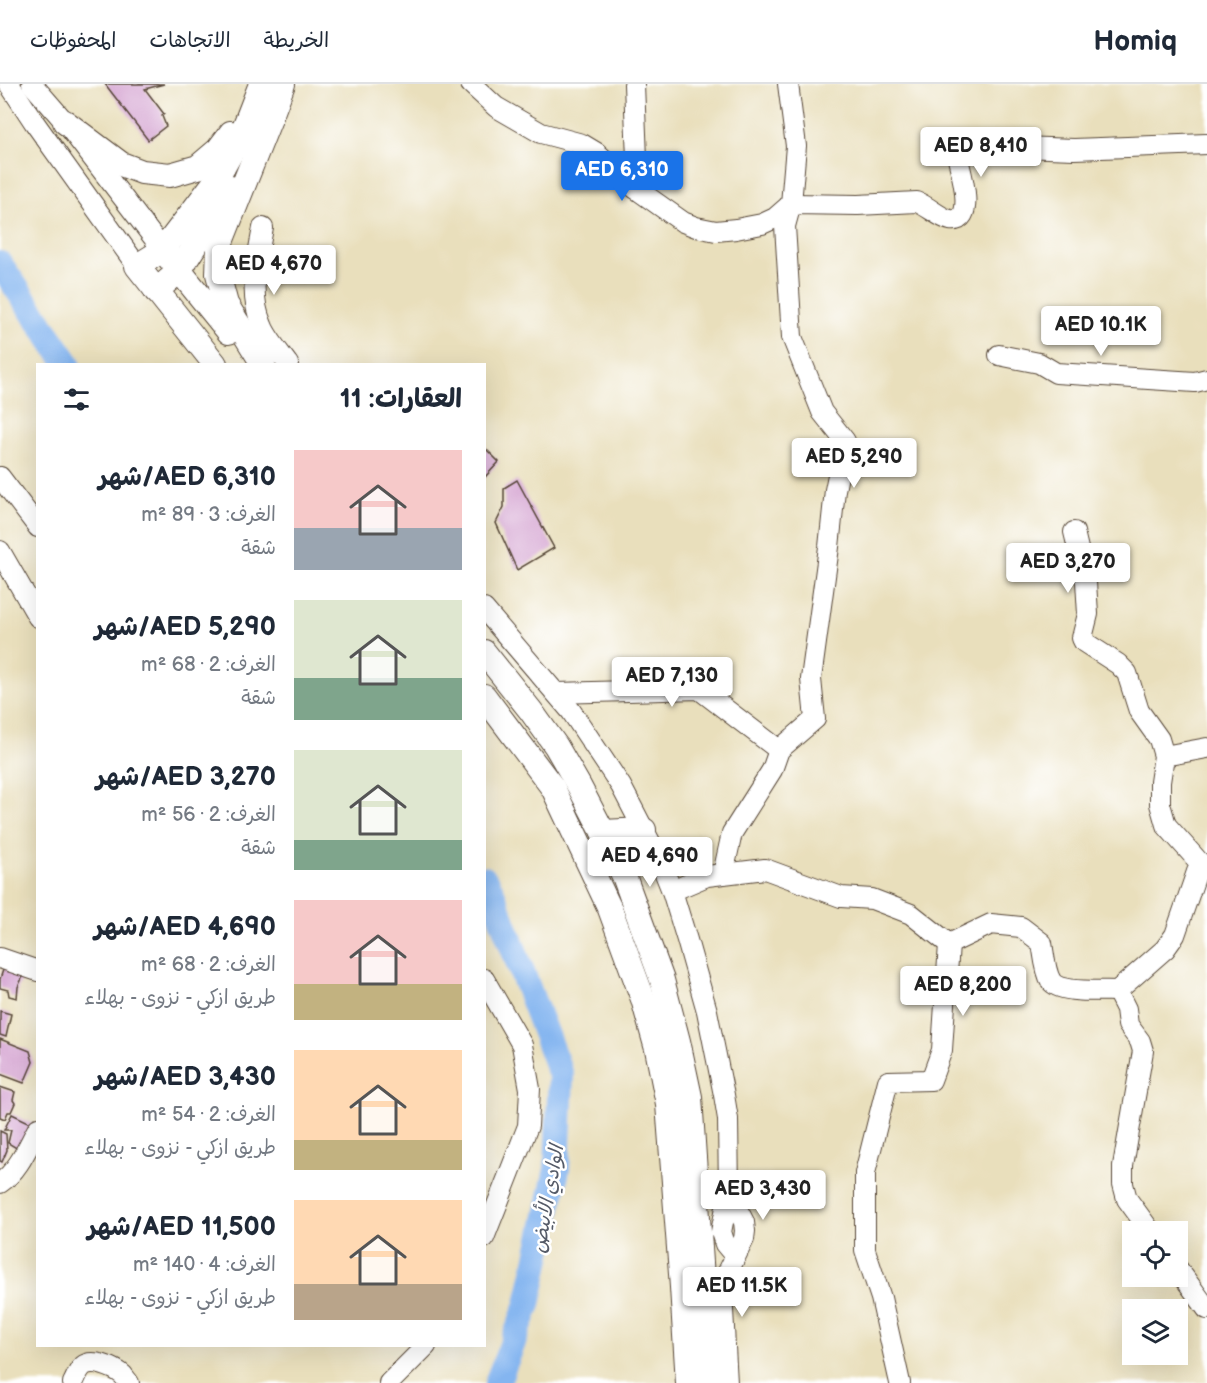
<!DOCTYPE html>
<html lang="ar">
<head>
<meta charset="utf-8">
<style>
	:root { --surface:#fff; --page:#f2f2f3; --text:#1f2937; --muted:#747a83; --line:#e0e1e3; --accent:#1a73e8 }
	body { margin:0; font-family:"Balsamiq Sans","Playpen Sans Arabic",sans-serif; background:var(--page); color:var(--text); direction:rtl; height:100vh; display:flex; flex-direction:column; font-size:22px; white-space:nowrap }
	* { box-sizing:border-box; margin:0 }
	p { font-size:20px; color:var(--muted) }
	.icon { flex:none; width:33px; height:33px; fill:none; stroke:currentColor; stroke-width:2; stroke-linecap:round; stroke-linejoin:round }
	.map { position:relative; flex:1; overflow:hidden; direction:ltr }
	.sheet { position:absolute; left:36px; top:279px; width:450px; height:984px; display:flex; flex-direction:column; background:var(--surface); border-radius:0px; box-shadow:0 6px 24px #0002; direction:rtl }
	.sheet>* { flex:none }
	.controls { position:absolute; left:1122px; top:1137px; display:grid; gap:12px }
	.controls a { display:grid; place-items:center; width:66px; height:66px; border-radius:0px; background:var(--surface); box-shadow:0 6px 24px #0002; font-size:30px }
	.price { position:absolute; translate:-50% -51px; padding:0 14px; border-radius:6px; background:#fff; color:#222; font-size:20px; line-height:39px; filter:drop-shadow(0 2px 3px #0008) }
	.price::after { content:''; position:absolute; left:50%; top:36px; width:18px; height:14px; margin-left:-9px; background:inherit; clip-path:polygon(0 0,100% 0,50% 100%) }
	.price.selected { background:var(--accent); color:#fff }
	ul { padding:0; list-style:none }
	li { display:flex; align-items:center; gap:18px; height:150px; padding:0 24px }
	li span { display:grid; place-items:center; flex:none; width:168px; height:120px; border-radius:0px; color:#555 }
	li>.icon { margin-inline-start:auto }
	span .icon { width:72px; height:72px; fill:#fffc; stroke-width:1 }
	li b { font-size:26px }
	h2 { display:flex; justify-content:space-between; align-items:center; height:72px; padding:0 24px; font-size:26px }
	header { display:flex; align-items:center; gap:36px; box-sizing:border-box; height:84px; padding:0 30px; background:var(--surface); border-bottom:2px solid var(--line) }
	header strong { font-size:28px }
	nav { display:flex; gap:33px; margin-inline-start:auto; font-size:21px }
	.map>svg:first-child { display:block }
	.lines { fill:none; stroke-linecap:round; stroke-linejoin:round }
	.river { stroke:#84b5f0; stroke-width:26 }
	.building { fill:#d5a5d2 }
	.minor-casing { stroke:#554536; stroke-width:22 }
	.major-casing { stroke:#554536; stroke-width:26 }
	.minor { stroke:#fff; stroke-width:20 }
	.major { stroke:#fff; stroke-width:24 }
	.labels { text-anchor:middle; stroke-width:5; stroke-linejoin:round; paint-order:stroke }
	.water-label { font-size:20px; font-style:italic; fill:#555b68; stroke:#fff }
</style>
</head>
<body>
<header>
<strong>Homiq</strong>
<nav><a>الخريطة</a><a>الاتجاهات</a><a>المحفوظات</a></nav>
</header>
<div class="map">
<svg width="1207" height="1299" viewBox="0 0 1207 1299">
	<rect width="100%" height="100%" fill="#fff"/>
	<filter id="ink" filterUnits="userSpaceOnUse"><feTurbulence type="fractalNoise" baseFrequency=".0167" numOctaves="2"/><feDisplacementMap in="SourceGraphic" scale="12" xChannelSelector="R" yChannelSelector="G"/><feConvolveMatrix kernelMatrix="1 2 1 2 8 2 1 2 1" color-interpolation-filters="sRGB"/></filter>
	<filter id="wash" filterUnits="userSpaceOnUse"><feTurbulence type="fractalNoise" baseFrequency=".008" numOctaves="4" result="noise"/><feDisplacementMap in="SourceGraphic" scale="24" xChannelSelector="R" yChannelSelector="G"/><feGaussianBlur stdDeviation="1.35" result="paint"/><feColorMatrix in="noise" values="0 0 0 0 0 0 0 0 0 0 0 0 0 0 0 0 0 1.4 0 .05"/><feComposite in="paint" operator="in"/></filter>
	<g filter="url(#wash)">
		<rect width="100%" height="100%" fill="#e9dfbc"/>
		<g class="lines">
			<g class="river">
				<path d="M0,180L68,280"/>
				<path d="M484,795L491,806L561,991L557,1085L528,1220L497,1299"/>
			</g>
		</g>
		<g id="blocks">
			<g class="building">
				<path d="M105,0H164L145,5L164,30L162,32L166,42L148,56Z"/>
				<path d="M484,363L499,378L484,394Z"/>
				<path d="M517,396L554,464L517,486L496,439L504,423V404Z"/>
				<path d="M5,880L26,886L18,903L17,914L9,912L8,906L0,904V895Z"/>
				<path d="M0,927L11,930L6,953L0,951Z"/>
				<path d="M0,955L30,967L33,978L24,999L0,990Z"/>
				<path d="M0,1003L15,1008L13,1016L15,1019L11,1028H8L5,1035L0,1033Z"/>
				<path d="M12,1030L35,1041L23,1068L8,1059L11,1046H4Z"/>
				<path d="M0,1047L6,1050L7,1066L2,1078L0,1077Z"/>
			</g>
		</g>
	</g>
	<g filter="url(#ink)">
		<use href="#blocks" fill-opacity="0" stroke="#554536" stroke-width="1.5"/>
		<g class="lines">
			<g class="minor-casing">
				<g id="minor">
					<path d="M9,0L34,38L137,182"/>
					<path d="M32,0L65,38L163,166"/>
					<path d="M471,0L496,23L541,49L582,60L597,69L635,104L683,138L696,143L716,147L736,145L762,140L775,134L791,120L858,121L917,118C928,122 940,134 950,136C978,140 960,84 957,71L961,64L966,61L1074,65L1207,60"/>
					<path d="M634,0L637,75L635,104"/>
					<path d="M263,144C257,176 248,210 262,241C266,253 280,269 288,280"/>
					<path d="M999,271L1039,279L1056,289L1195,298L1207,295"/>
					<path d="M0,393L38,443"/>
					<path d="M1074,448L1086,498L1088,530L1082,554L1084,558L1118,580L1127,589L1139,627L1159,655L1164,672L1160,698V720L1166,741L1200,779"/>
					<path d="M0,467L38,533"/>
					<path d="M484,525L571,627L621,702L660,777L672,807L687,856L707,927L724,1011L728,1035L729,1109L721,1148L725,1160L730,1166H738"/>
					<path d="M557,609L699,605L779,666"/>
					<path d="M1164,672L1207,664"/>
					<path d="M723,790L732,749L772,686L779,666L815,635L811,595L829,463L835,406L845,357L822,328L792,253L785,142L791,120L796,62L788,0"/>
					<path d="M672,807L707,792L765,785L841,813L872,815L911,830L949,860L942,966L931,996L888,997L865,1089V1166L881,1214L900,1299"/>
					<path d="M949,860L991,840L1021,843L1042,859C1044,870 1045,887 1051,897C1060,910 1101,906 1117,907L1165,865L1175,851L1200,779L1207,782"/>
					<path d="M0,874L38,887"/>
					<path d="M484,895L522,961L530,1005L528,1042L484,1154"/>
					<path d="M1117,907L1126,925L1128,941L1140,957L1143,967L1123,1082V1100L1127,1115L1151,1148"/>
					<path d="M0,1099C19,1086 27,1064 38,1044"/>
					<path d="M1178,1185L1207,1225"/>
					<path d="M73,1299C76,1294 78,1286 83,1282C92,1274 115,1284 123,1291C125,1294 127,1296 129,1299"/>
					<path d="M389,1299L426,1262"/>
					<path d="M727,1299L722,1207L723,1198L744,1155L745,1147L744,1138L729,1109"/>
				</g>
			</g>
			<g class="major-casing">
				<g id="major">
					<path d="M65,38L121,80L142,88L170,91L198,83L218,66L231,49"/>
					<path d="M264,45L271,32L283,0"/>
					<path d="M170,175L229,248"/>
					<path d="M156,207L179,187L231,104"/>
					<path d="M215,280L137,182L163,166L215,98L242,49L261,0"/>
					<path d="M263,280L226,220L218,190L219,163L271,32"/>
					<path d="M484,568L531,627L556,662L579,702L603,748L624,792L662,896L678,957L690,1013L709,1299"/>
					<path d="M484,612L553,704L610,825L643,915L657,965L668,1020L682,1203L688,1299"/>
					<path d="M603,748L644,746"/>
				</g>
			</g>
			<use href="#minor" class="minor"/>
			<use href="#major" class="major"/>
		</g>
	</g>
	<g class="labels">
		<g class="water-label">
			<text transform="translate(547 1115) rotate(-80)" y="7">الوادي الأبيض</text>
		</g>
	</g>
</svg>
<div class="controls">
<a><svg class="icon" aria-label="locate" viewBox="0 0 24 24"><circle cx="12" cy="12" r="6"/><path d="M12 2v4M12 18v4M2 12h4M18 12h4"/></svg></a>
<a><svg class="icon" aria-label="layers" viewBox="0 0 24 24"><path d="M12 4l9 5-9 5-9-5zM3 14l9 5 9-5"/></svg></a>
</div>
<b class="price" style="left:981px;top:94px">AED 8,410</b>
<b class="price selected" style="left:622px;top:118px">AED 6,310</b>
<b class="price" style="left:274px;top:212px">AED 4,670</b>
<b class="price" style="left:1101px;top:273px">AED 10.1K</b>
<b class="price" style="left:854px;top:405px">AED 5,290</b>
<b class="price" style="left:1068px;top:510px">AED 3,270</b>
<b class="price" style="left:672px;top:624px">AED 7,130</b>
<b class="price" style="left:650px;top:804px">AED 4,690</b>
<b class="price" style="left:963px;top:933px">AED 8,200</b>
<b class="price" style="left:763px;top:1137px">AED 3,430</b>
<b class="price" style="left:742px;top:1234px">AED 11.5K</b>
<section class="sheet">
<h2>العقارات: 11<svg class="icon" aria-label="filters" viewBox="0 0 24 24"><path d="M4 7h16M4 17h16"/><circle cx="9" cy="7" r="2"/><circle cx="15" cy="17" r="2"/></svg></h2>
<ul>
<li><span style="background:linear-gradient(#f6c9c9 65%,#9aa5b1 0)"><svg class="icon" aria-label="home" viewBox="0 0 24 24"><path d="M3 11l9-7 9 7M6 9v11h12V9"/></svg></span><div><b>AED 6,310/شهر</b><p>الغرف: 3 · 89 m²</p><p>شقة</p></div></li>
<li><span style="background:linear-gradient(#dfe7d0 65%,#7fa58c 0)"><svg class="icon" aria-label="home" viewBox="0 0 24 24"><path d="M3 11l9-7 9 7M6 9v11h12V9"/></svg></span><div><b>AED 5,290/شهر</b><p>الغرف: 2 · 68 m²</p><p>شقة</p></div></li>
<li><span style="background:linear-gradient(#dfe7d0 75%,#7fa58c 0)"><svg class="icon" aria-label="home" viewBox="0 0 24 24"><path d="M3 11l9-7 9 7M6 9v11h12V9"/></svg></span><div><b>AED 3,270/شهر</b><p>الغرف: 2 · 56 m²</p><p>شقة</p></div></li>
<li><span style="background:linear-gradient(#f6c9c9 70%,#c2b280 0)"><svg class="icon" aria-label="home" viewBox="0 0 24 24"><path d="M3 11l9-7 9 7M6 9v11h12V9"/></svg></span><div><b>AED 4,690/شهر</b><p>الغرف: 2 · 68 m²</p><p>طريق ازكي - نزوى - بهلاء</p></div></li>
<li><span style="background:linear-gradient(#ffd9b3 75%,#c2b280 0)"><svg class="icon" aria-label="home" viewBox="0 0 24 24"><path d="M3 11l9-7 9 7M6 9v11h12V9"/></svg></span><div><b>AED 3,430/شهر</b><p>الغرف: 2 · 54 m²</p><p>طريق ازكي - نزوى - بهلاء</p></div></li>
<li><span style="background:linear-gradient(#ffd9b3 70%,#b9a48a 0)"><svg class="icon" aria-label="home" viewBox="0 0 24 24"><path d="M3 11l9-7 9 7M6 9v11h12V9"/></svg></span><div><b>AED 11,500/شهر</b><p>الغرف: 4 · 140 m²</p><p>طريق ازكي - نزوى - بهلاء</p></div></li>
</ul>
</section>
</div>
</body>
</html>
